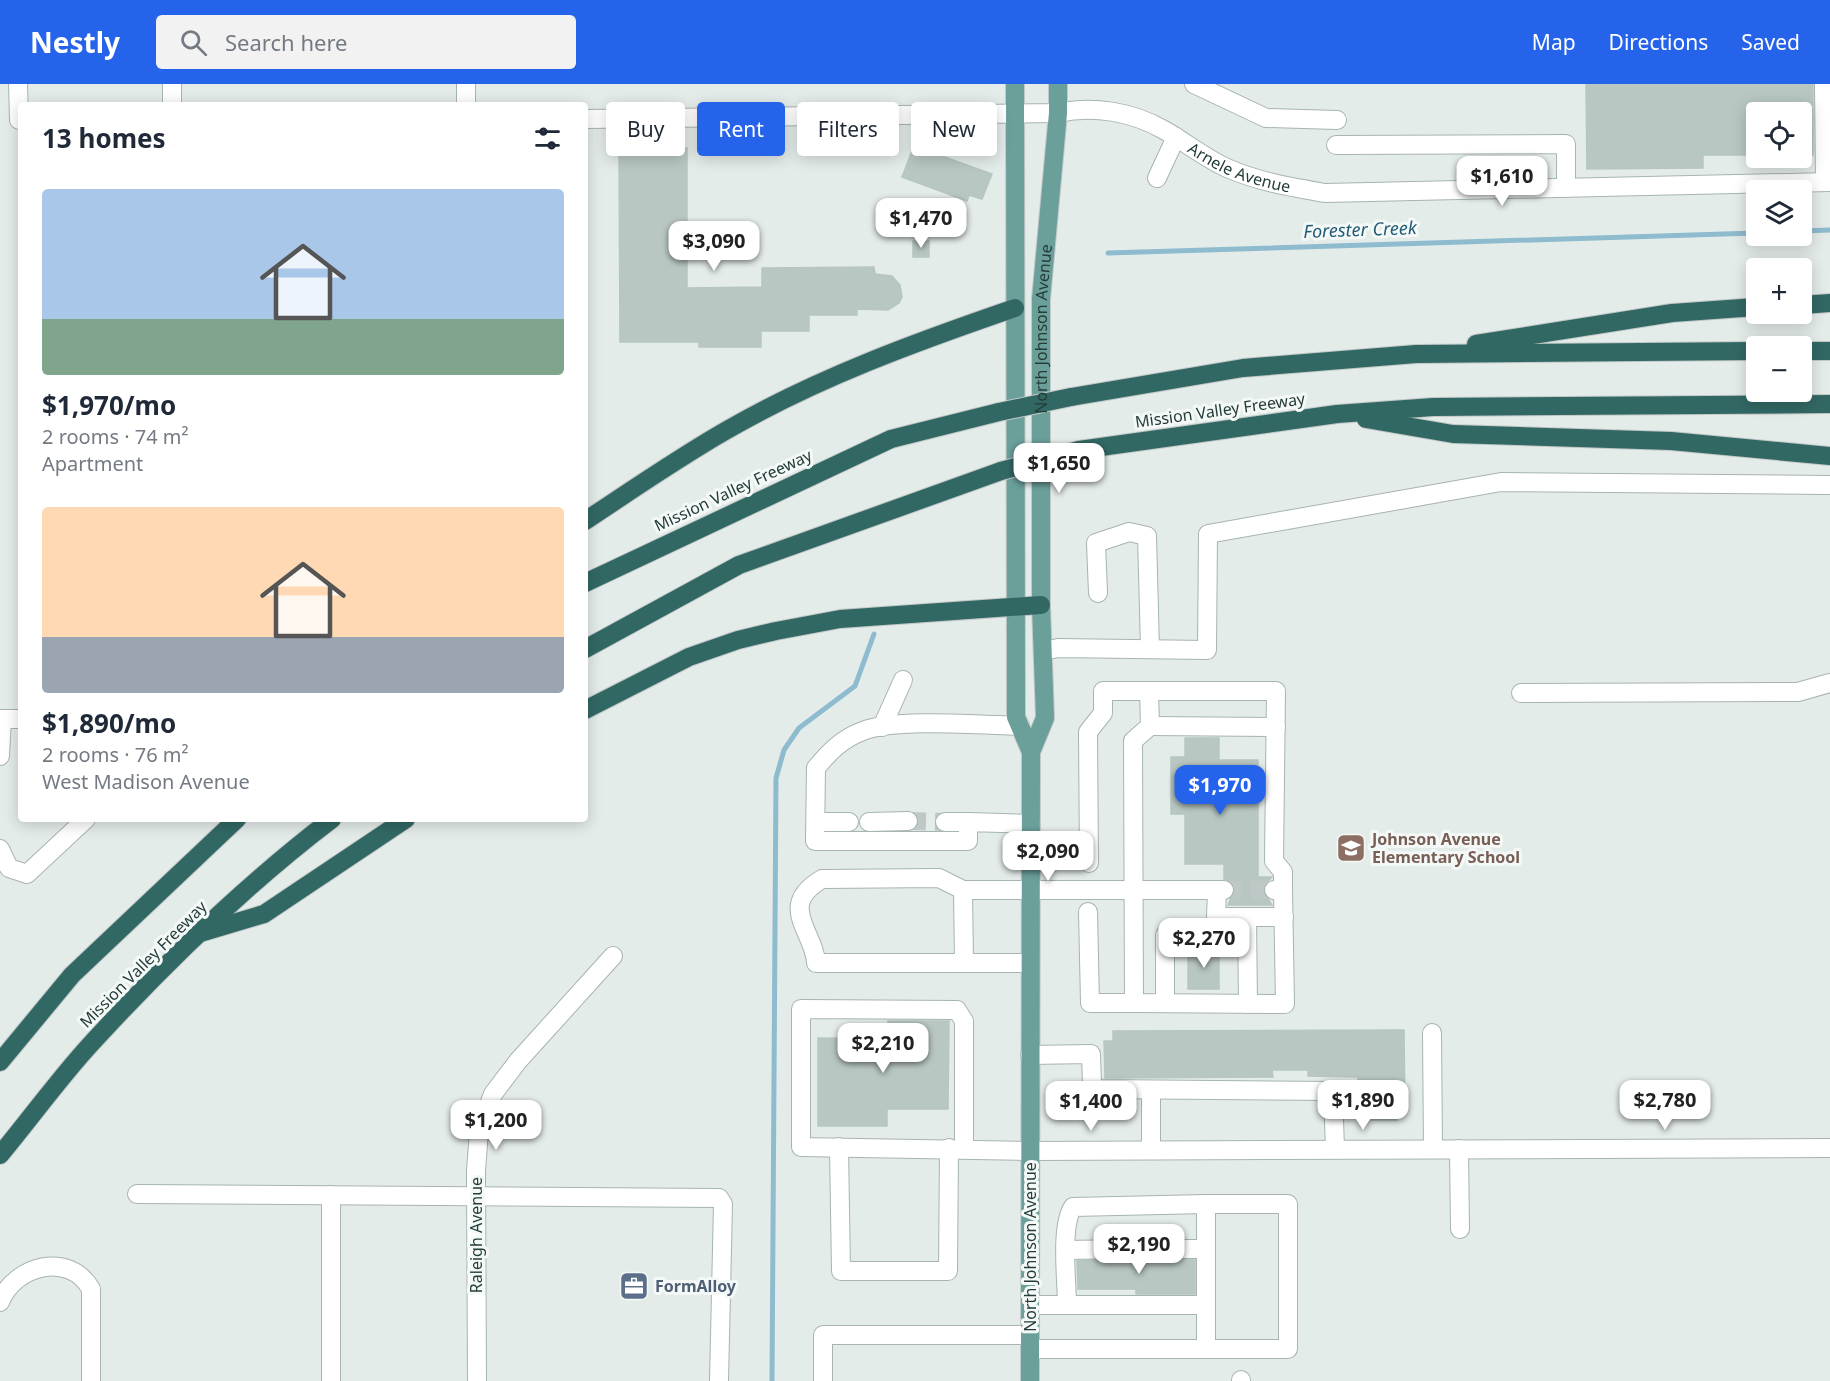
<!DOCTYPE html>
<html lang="en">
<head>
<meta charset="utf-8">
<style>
	:root { --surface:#fff; --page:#f2f2f3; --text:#1f2937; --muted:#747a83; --accent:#2563eb }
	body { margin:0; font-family:"Noto Sans",sans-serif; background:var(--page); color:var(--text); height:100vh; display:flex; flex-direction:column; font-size:22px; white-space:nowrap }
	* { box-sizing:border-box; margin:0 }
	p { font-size:20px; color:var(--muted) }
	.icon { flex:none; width:33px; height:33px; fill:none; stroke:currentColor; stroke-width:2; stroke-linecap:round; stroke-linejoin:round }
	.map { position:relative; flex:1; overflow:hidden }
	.panel { position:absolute; left:18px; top:18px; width:570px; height:720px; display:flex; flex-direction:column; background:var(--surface); border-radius:6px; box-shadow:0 3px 15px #0003 }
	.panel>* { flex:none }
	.top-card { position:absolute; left:606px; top:18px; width:570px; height:54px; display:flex; gap:12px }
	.controls { position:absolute; left:1746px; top:18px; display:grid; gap:12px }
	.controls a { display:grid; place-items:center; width:66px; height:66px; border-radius:6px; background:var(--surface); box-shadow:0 3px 15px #0003; font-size:30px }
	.price { position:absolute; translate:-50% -51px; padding:0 14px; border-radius:12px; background:#fff; color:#222; font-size:20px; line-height:39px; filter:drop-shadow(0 2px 3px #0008) }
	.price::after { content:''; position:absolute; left:50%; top:36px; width:18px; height:14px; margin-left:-9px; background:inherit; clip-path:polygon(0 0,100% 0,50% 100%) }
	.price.selected { background:var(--accent); color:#fff }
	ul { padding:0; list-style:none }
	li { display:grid; align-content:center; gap:12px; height:318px; padding:0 24px }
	li span { display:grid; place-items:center; height:186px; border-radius:6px; color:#555 }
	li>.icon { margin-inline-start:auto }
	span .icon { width:108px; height:108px; fill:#fffc; stroke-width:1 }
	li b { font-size:26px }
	h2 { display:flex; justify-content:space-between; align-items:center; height:72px; padding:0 24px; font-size:26px }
	.chip { padding:0 21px; border-radius:6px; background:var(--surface); box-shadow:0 3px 15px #0003; font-size:21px; line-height:54px }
	.chip.selected { background:var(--accent); color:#fff }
	header { display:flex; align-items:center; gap:36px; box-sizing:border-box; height:84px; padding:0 30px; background:var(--accent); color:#fff }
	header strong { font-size:28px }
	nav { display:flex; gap:33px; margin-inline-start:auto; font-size:21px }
	.search { width:420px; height:54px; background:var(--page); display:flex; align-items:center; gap:15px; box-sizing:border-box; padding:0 21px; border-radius:6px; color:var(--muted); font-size:22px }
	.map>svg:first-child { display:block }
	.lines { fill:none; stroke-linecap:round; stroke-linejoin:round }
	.stream { stroke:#8fbbce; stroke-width:5 }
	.building { fill:#b9c7c3; stroke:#b6c6c2; stroke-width:1.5 }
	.minor-tunnel { stroke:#bec9c7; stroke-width:18; stroke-dasharray:18 9; stroke-linecap:butt }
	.minor-casing { stroke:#a7b4b2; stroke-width:20 }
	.major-casing { stroke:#c2c9c8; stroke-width:20 }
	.highway-casing { stroke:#c2c9c8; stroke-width:20 }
	.minor { stroke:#fff; stroke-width:18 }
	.major { stroke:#6b9f9a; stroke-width:18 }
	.highway { stroke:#326864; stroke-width:18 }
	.highway-bridge-casing { stroke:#c2c9c8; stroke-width:20; stroke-linecap:butt }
	.highway-bridge { stroke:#326864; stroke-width:18 }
	.labels { text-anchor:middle; stroke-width:6; stroke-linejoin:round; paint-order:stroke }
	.street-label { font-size:16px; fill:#243d3a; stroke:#f4f9f7 }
	.education-label { font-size:16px; font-weight:bold; fill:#785e54; stroke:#f4f9f7; text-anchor:start }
	.service-label { font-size:16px; font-weight:bold; fill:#4e5e75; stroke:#f4f9f7; text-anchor:start }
	.water-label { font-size:18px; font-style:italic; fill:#215b76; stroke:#f4f9f7 }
</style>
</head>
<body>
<header>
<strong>Nestly</strong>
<div class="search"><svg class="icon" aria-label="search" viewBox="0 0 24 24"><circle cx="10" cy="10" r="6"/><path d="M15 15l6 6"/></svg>Search here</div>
<nav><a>Map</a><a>Directions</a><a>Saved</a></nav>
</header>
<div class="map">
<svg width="1830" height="1297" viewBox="0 0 1830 1297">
	<rect width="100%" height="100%" fill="#e4ecea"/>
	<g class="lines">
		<g class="stream">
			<path d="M1802,147L1830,146"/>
			<path d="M1108,169L1756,149"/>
			<path d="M772,1297L776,694L784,666L799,644L855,602L874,550"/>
		</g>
	</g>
	<g class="building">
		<path d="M1586,0H1813V71H1802V28H1756V71H1703V84L1587,85Z"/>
		<path d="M914,62L992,90L982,115L969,111L967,117L902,93Z"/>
		<path d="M619,64H687V204L762,203V184L874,183L875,190L892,192L900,201L902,213L899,219L888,226L857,225V231H809V247H761V263H699V258H620Z"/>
		<rect x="913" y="157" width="16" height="16"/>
		<path d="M1185,654H1219V676H1258V793H1272L1265,800L1263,807L1272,821H1228L1235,805L1230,797L1224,795V780H1185V730H1171V673H1185Z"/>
		<rect x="1188" y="865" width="31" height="40"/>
		<path d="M888,937H949L948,1025H887V1042H818V954L888,955Z"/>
		<path d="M1404,946L1405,1030H1397V1036H1372V1029H1365V1022H1358V993L1308,992V986H1272L1273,993L1105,994L1104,957H1113V947Z"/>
		<path d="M1134,1158H1145L1142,1166L1148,1175L1195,1176V1210H1136V1205H1078L1077,1177L1131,1175L1137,1165Z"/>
	</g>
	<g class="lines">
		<g class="minor-tunnel">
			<path d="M908,737L945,738"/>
			<path d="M1224,806H1274"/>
			<path d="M1126,1165H1153"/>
		</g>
		<g class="minor-casing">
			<g id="minor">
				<path d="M18,0L19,36"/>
				<path d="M172,0V21"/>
				<path d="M466,0V21"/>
				<path d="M1194,0L1266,34L1337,36"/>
				<path d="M1824,0L1825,98"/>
				<path id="s1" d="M585,35L1058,29C1093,21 1133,28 1164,46C1185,58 1205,74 1227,84C1259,98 1291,103 1325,109L1830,98"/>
				<path d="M1336,61L1566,60V104"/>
				<path d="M1157,94L1176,53"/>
				<path d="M1098,509L1096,459L1129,448L1147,452L1150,565"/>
				<path d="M1043,567L1058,564L1207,566L1208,450L1501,398L1830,401"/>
				<path d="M1521,609L1798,608L1830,599"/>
				<path d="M1020,642C982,641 895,634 863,647C843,654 829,668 816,684L815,757H968V738L1031,740"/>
				<path d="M1150,642L1276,643"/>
				<path d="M882,643L903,596"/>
				<path d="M0,672L2,635H21"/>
				<path d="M816,738H849"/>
				<path d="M869,738L908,737"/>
				<path d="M945,738H968"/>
				<path d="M0,765L9,784L27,790L86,735"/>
				<path d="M1089,779L1088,648L1103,629V607H1149"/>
				<path d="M963,806L964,878"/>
				<path d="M1217,806L1216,833H1284"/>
				<path d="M1274,806H1283V788L1274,777L1276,607H1149L1150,642L1133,657L1134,919L1285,920L1283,806"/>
				<path d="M1088,828L1090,919H1134"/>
				<path d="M1247,833L1248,920"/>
				<path d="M1030,879H816C815,848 776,822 822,795L939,794L963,806H1224"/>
				<path d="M1165,919V851H1215"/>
				<path d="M1432,949L1433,1065"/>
				<path d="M1030,971L1091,970L1092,1001L1099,1005L1333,1007L1335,1065"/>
				<path d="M1151,1006V1066"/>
				<path d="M839,1063L841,1187H948L949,1064"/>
				<path d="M964,1064V937L957,926L801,925V1063L1030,1067L1830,1064"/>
				<path d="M1459,1065L1460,1145"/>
				<path d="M137,1110L719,1114L723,1120L719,1297"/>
				<path d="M1153,1165H1206"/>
				<path d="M1066,1166L1126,1165"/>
				<path d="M0,1218C15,1181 69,1167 91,1205V1297"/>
				<path d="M1030,1221H1206V1120L1073,1123C1060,1142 1067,1198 1067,1221"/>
				<path d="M1206,1221V1265"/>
				<path d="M1030,1265H1288V1120H1206"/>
				<path d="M331,1297V1111"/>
				<path d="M477,1297L476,1087L479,1047L493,1010L518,977L613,872"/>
				<path d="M823,1297V1251H1030"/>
				<path d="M1241,1297V1296"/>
			</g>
		</g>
		<g class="major-casing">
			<g id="major">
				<path d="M1015,0L1016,633L1031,668L1030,1297"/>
				<path id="s2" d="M1031,668L1045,634L1041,521V215L1058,29V0"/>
			</g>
		</g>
		<g class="highway-casing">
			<g id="highway">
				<path d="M1802,221L1830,219"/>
				<path d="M1476,260L1672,229L1756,223"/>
				<path d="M1802,267H1830"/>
				<path d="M1071,313L1243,284L1416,270L1756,267"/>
				<path d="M1366,335L1453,350L1671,357L1830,372"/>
				<path d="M1079,366L1337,330L1433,323L1830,320"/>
				<path d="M585,437C632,406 678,374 727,346C817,294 916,258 1015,224"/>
				<path d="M585,499L891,355L999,328"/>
				<path d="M585,565L739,481L1001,387"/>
				<path d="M585,626L689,573L738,556L776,547L840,535L1041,521"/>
				<path d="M200,849L264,830L406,735"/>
				<path d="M0,978L72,891L237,735"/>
				<path d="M0,1071C30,1035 58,996 89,962C164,880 244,802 332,735"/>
			</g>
		</g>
		<use href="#minor" class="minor"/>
		<use href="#major" class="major"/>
		<use href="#highway" class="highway"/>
		<g class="highway-bridge-casing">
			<g id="highway-bridge">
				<path d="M999,328L1071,313"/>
				<path d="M1001,387L1079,366"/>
			</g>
		</g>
		<use href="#highway-bridge" class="highway-bridge"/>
	</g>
	<defs>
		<g id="school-square" transform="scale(1.5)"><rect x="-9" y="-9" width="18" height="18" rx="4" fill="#8d6e63" stroke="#f4f9f7"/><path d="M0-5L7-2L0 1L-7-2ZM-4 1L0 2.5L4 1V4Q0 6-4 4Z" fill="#fff"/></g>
		<g id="office-square" transform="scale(1.5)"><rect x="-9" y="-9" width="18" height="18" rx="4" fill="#5c6f8a" stroke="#f4f9f7"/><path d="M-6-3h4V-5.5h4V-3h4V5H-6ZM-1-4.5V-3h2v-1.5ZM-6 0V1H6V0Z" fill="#fff"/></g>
	</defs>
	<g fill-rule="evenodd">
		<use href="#school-square" x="1351" y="764"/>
		<use href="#office-square" x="634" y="1202"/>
	</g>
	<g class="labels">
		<g class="street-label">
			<text dy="6" stroke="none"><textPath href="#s1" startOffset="668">Arnele Avenue</textPath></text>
			<text dy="6" stroke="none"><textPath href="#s2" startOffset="426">North Johnson Avenue</textPath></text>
			<text transform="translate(1220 326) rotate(-8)" y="6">Mission Valley Freeway</text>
			<text transform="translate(733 406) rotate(-25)" y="6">Mission Valley Freeway</text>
			<text transform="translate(143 880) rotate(-45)" y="6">Mission Valley Freeway</text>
			<text transform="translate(476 1151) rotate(-90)" y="6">Raleigh Avenue</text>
			<text transform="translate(1030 1163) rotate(-90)" y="6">North Johnson Avenue</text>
		</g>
		<g class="education-label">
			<text x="1372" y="761">Johnson Avenue<tspan x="1372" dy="18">Elementary School</tspan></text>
		</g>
		<g class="service-label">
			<text x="655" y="1208">FormAlloy</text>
		</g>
		<g class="water-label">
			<text transform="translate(1360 146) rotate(-2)" y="6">Forester Creek</text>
		</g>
	</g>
</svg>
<div class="controls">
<a><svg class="icon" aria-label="locate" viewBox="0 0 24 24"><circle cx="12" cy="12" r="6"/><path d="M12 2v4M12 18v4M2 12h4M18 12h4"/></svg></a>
<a><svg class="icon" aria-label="layers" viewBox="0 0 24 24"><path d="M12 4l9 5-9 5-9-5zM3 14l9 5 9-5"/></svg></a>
<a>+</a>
<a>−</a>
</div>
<b class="price" style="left:1502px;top:123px">$1,610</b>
<b class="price" style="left:921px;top:165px">$1,470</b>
<b class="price" style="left:714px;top:188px">$3,090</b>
<b class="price" style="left:1059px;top:410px">$1,650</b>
<b class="price selected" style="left:1220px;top:732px">$1,970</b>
<b class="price" style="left:1048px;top:798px">$2,090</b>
<b class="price" style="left:1204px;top:885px">$2,270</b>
<b class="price" style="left:883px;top:990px">$2,210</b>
<b class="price" style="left:1363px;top:1047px">$1,890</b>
<b class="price" style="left:1665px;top:1047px">$2,780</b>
<b class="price" style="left:1091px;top:1048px">$1,400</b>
<b class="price" style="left:496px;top:1067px">$1,200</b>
<b class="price" style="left:1139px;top:1191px">$2,190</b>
<div class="top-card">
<a class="chip">Buy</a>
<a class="chip selected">Rent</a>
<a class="chip">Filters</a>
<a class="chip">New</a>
</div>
<section class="panel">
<h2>13 homes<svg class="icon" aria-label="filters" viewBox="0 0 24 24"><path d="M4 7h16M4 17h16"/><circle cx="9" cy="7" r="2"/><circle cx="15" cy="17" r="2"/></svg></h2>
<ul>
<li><span style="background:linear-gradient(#a9c7e8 70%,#7fa58c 0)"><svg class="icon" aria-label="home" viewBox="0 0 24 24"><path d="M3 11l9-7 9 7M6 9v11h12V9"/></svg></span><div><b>$1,970/mo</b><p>2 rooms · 74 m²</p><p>Apartment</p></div></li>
<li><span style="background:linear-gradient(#ffd9b3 70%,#9aa5b1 0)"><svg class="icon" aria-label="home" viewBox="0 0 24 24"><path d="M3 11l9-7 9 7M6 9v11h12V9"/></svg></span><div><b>$1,890/mo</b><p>2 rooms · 76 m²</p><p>West Madison Avenue</p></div></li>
</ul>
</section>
</div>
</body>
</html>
